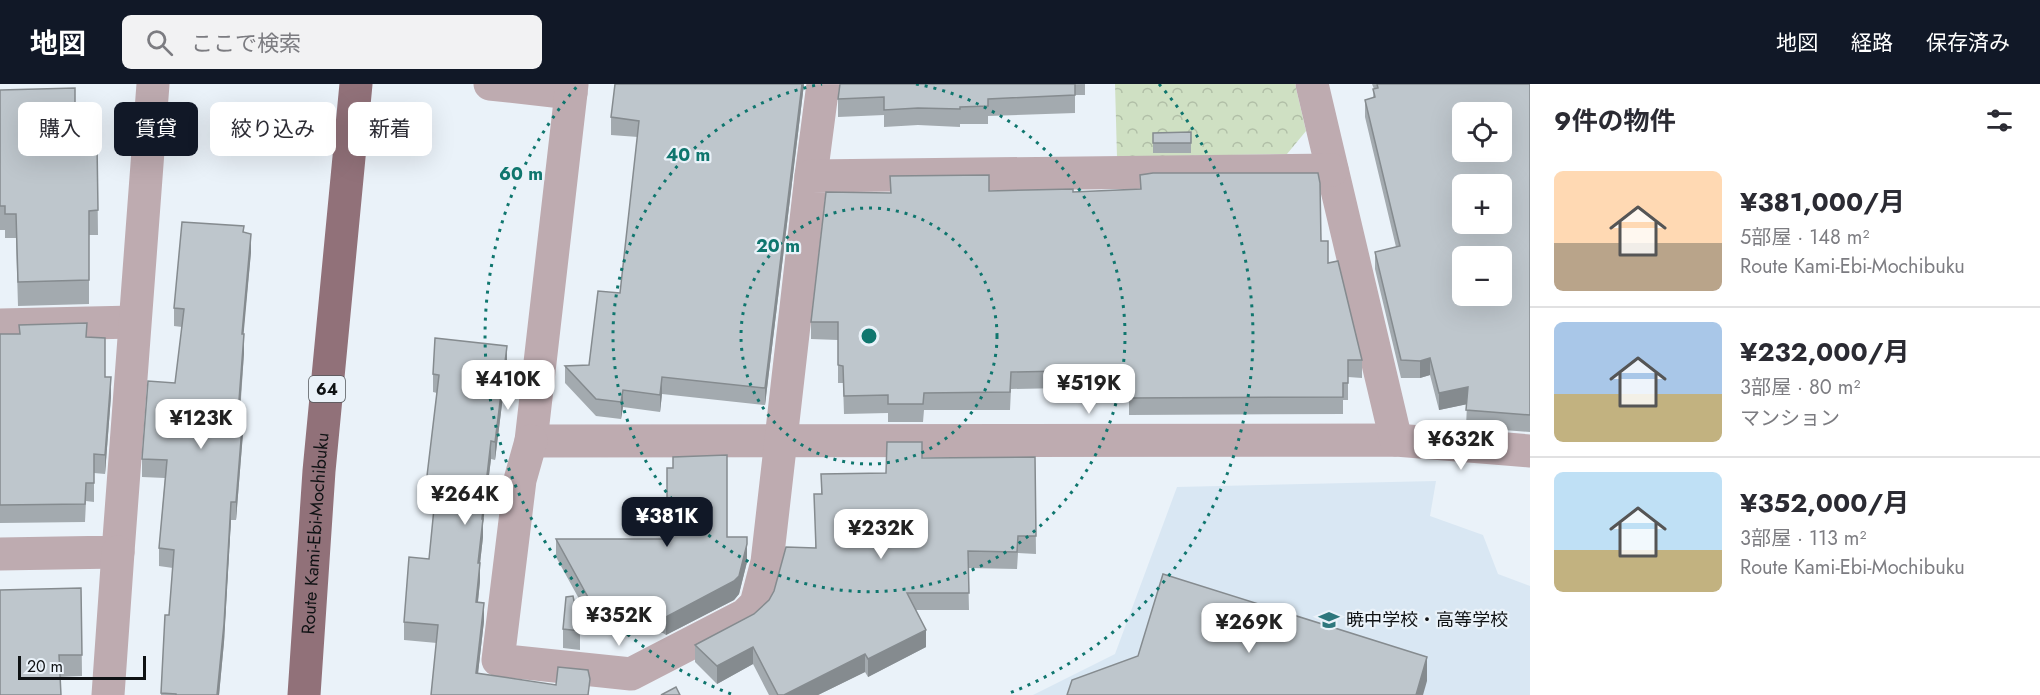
<!DOCTYPE html>
<html lang="ja">
<head>
<meta charset="utf-8">
<style>
	:root { --surface:#fff; --page:#f2f2f3; --text:#2b2b33; --muted:#7c7c81; --line:#e1e1e2; --accent:#111827 }
	body { margin:0; font-family:Jost,"Noto Sans JP",sans-serif; background:var(--page); color:var(--text); height:100vh; display:flex; flex-direction:column; font-size:22px; white-space:nowrap }
	* { box-sizing:border-box; margin:0 }
	p { font-size:20px; color:var(--muted) }
	.icon { flex:none; width:33px; height:33px; fill:none; stroke:currentColor; stroke-width:2; stroke-linecap:round; stroke-linejoin:round }
	.map { position:relative; flex:1; overflow:hidden }
	.panel { display:flex; flex-direction:column; background:var(--surface); width:510px }
	.panel>* { flex:none }
	.guide { position:absolute; left:18px; top:18px; width:570px; height:54px; display:flex; gap:12px }
	.buttons { position:absolute; left:1452px; top:18px; display:grid; gap:12px }
	.buttons a { display:grid; place-items:center; width:60px; height:60px; border-radius:9px; background:var(--surface); box-shadow:0 6px 24px #0002; font-size:30px }
	.scale { position:absolute; left:18px; bottom:15px; width:128px; box-sizing:border-box; padding-left:6px; border:3px solid #0f1214; border-top:0; font-size:16px; line-height:21px; white-space:nowrap; color:#0f1214; -webkit-text-stroke:4px #eaf2f9; paint-order:stroke }
	.price { position:absolute; translate:-50% -51px; padding:0 14px; border-radius:12px; background:#fff; color:#222; font-size:20px; line-height:39px; filter:drop-shadow(0 2px 3px #0008) }
	.price::after { content:''; position:absolute; left:50%; top:36px; width:18px; height:14px; margin-left:-9px; background:inherit; clip-path:polygon(0 0,100% 0,50% 100%) }
	.price.active { background:var(--accent); color:#fff }
	ul { padding:0; list-style:none }
	li { display:flex; align-items:center; gap:18px; height:150px; padding:0 24px }
	li+li { border-top:2px solid var(--line) }
	li span { display:grid; place-items:center; flex:none; width:168px; height:120px; border-radius:9px; color:#555 }
	li>.icon { margin-inline-start:auto }
	span .icon { width:72px; height:72px; fill:#fffc; stroke-width:1 }
	li b { font-size:26px }
	h2 { display:flex; justify-content:space-between; align-items:center; height:72px; padding:0 24px; font-size:26px }
	.chip { padding:0 21px; border-radius:9px; background:var(--surface); box-shadow:0 6px 24px #0002; font-size:21px; line-height:54px }
	.chip.active { background:var(--accent); color:#fff }
	header { display:flex; align-items:center; gap:36px; box-sizing:border-box; height:84px; padding:0 30px; background:var(--accent); color:#fff }
	header strong { font-size:28px }
	nav { display:flex; gap:33px; margin-inline-start:auto; font-size:21px }
	.search { width:420px; height:54px; background:var(--page); display:flex; align-items:center; gap:15px; box-sizing:border-box; padding:0 21px; border-radius:9px; color:var(--muted); font-size:22px }
	main { display:flex; flex:1; min-height:0 }
	.map>svg:first-child { display:block }
	.built { fill:#d9e7f3 }
	.park { fill:url(#park-crowns) }
	.lines { fill:none; stroke-linecap:round; stroke-linejoin:round }
	.minor { stroke:#beabb0; stroke-width:33 }
	.primary { stroke:#917179; stroke-width:33 }
	.wall { fill:#a3aaaf }
	.shaded-wall { fill:#858b8f }
	.building { fill:#bec6cc; stroke:#858b8f; stroke-width:1.5; fill-rule:evenodd }
	.ring { fill:none; stroke:#0f766e; stroke-width:3; stroke-dasharray:3 6 }
	.labels { text-anchor:middle; stroke-width:4.5; stroke-linejoin:round; paint-order:stroke }
	.shield { fill:#eaf2f9; stroke:#515559; stroke-width:1.5 }
	.shield-label { font-size:16px; font-weight:bold; fill:#0f1214 }
	.street-label { font-size:18px; fill:#0f1214; stroke:#eaf2f9 }
	.poi-label { font-size:18px; fill:#0f1214; stroke:#eaf2f9; text-anchor:start }
	.centre { fill:#0f766e; stroke:#eaf2f9; stroke-width:3 }
	.ring-label { font-size:18px; text-anchor:middle; font-weight:bold; fill:#0f766e; stroke:#eaf2f9; stroke-width:4.5; stroke-linejoin:round; paint-order:stroke }
</style>
</head>
<body>
<header>
<strong>地図</strong>
<div class="search"><svg class="icon" aria-label="search" viewBox="0 0 24 24"><circle cx="10" cy="10" r="6"/><path d="M15 15l6 6"/></svg>ここで検索</div>
<nav><a>地図</a><a>経路</a><a>保存済み</a></nav>
</header>
<main>
<div class="map">
<svg width="1530" height="611" viewBox="0 0 1530 611">
	<defs>
		<pattern id="park-crowns" width="20" height="18" patternUnits="userSpaceOnUse" patternTransform="scale(1.5)"><rect width="20" height="18" fill="#cfe0c3"/><path d="M2 6a3 3 0 1 1 6 0M12 15a3 3 0 1 1 6 0" fill="none" stroke="#b1bfa7"/></pattern>
	</defs>
	<rect width="100%" height="100%" fill="#eaf2f9"/>
	<path class="built" d="M1436,397L1430,432L1483,451L1498,490L1530,502V611H1033L1115,570L1177,403Z"/>
	<path class="park" d="M1115,0H1295L1306,47L1287,70L1117,73Z"/>
	<g class="lines">
		<g class="minor">
			<path d="M490,0L571,9"/>
			<path d="M572,0L531,357L1396,356L1530,367"/>
			<path d="M1312,0L1396,356"/>
			<path d="M811,92L823,0"/>
			<path d="M0,241L134,238"/>
			<path d="M531,357L520,396L498,576L631,590L745,531L756,520L767,478L811,92L1332,86"/>
			<path d="M0,470L118,468L153,0"/>
			<path d="M108,611L118,468"/>
		</g>
		<path class="primary" id="s1" d="M304,611L319,387L356,0"/>
	</g>
	<g class="wall">
		<path d="M804,0L765,321L662,310L660,328L623,323L621,335L596,332L565,299V282L589,281L620,209L638,53L611,51V33Z"/>
		<path d="M840,0H1085V11H1075V29L988,32V40H960V43L918,41L884,43V31L838,33V15Z"/>
		<path d="M1372,0H1530V348L1466,343L1467,320L1439,326L1430,291L1420,294H1401L1375,185V168L1396,163L1365,33V16L1373,14L1374,5Z"/>
		<path d="M0,6L75,59L97,60L98,151H89V220L18,222L16,154H5V146H0Z"/>
		<path d="M1191,48V69H1153V49Z"/>
		<path d="M1140,91L1321,157L1362,276V294L1348,293V316H1343V330L1129,331V308L1110,309V303L1011,305L1010,326H924L923,338H888V329L844,330L843,299H838V256L811,255V238L890,109V92L989,107L1073,108L1140,105Z"/>
		<path d="M244,148L251,168L243,250L244,269L240,330L243,349L236,436H231L224,558L219,611H161L165,531H169L173,484L159,482V464L165,394L142,393V375L175,299L182,243L174,242V224Z"/>
		<path d="M0,250L87,253L105,293L111,312L105,390L94,389V418L86,417L85,438L0,439Z"/>
		<path d="M507,280L495,376L491,375L483,439V453L480,479V497L478,518L484,537L478,589L590,611H431L437,559L404,556V538L429,475L436,411L427,410V392L437,309L433,308V290Z"/>
		<path d="M1035,373L1036,470L1018,469L1017,485L968,484L969,526H916L926,563L868,593L865,588L818,611H769L753,580L717,600L695,578V561L754,530L769,516L815,464L821,410V390L886,389L922,374Z"/>
		<path d="M556,455H667L747,478L739,510L734,516L666,551L663,549L594,542L556,473Z"/>
		<path d="M81,504L82,592L60,593L0,611Z"/>
		<path d="M563,545L580,547V566L563,564Z"/>
	</g>
	<g class="shaded-wall">
		<path d="M802,0H804L765,321V304Z"/>
		<path d="M251,150V168L242,268V250Z"/>
		<path d="M244,250V269L238,349V330Z"/>
		<path d="M507,262V280L495,376V358Z"/>
		<path d="M1430,274V291L1420,294V277Z"/>
		<path d="M111,293V312L105,390V371Z"/>
		<path d="M662,293V310L660,328V311Z"/>
		<path d="M1468,303V320L1439,326V309Z"/>
		<path d="M623,306V323L621,335V318Z"/>
		<path d="M243,331V349L236,436V418Z"/>
		<path d="M491,357V375L483,439V453L478,497V479L482,435Z"/>
		<path d="M231,418V436L224,558L219,611H217Z"/>
		<path d="M747,460V478L739,510L734,516L666,551V533Z"/>
		<path d="M480,479V497L476,536V518Z"/>
		<path d="M484,519V537L476,607V589Z"/>
		<path d="M926,546V563L868,593V575Z"/>
		<path d="M753,563V580L717,600V582Z"/>
		<path d="M865,570V588L818,611H784Z"/>
		<path d="M1427,573V597L1423,611H1416Z"/>
	</g>
	<g class="building">
		<path d="M615,0H802L765,304L662,293L660,311L623,306L621,318L596,315L565,282L589,281L598,207L620,209L639,37L611,33Z"/>
		<path d="M840,0H1075V11L988,15V22L960,23V25L918,24L884,26V13L838,15Z"/>
		<path d="M1377,0H1530V331L1466,326L1468,303L1439,309L1430,274L1420,277L1401,276L1375,168L1400,162L1365,16L1375,13L1373,5L1378,4ZM1462,28H1502V68H1462ZM1462,100H1502V140H1462ZM1462,172H1502V212H1462Z"/>
		<path d="M75,4V59L97,60L98,126L89,127V196L18,198L16,130H5V122H0V6Z"/>
		<path d="M1191,48V59H1153V49Z"/>
		<path d="M1153,89H1318L1320,99L1321,157H1328V179L1338,177L1362,276H1348V299H1343V313L1129,314V291H1110V286L1011,288L1010,308L924,309L923,320H888V311L844,312L843,282L838,281V238H811L826,108L891,109L890,92L989,91V107L1073,105V108L1141,105L1140,91Z"/>
		<path d="M182,138L244,142L243,148L251,150L242,250H244L238,330L243,331L236,418H231L224,540L217,611H176V610L161,609L165,531H169L174,466L159,464L167,376L142,375L148,297L175,299L184,225L174,224Z"/>
		<path d="M87,239L86,253L105,254V293H111L105,371L94,370V399H86L85,420L0,421V250H20L19,241Z"/>
		<path d="M435,254L507,262L495,358L491,357L482,435H483L478,479H480L476,518L484,519L476,589L556,601L558,583L588,586L590,595L588,611H431L438,541L404,538L409,473L429,475L437,394L427,392L439,291L433,290Z"/>
		<path d="M887,358H922V374L1035,373L1036,452H1018L1017,468L968,467L969,509H907L926,546L868,575L865,570L784,611H778L753,563L717,582L695,561L754,530L769,516L774,507L786,463L816,464L814,410H822L821,390L886,389Z"/>
		<path d="M727,371V453H747V460L739,492L734,497L666,533L663,530L594,524L556,455H667V384H673V373Z"/>
		<path d="M1163,490L1427,573L1416,611H1067L1072,596L1138,572Z"/>
		<path d="M81,504L82,571H59L61,611H0V506Z"/>
		<path d="M573,512L580,547L563,545L566,513Z"/>
		<path d="M676,603L680,611H661Z"/>
	</g>
	<g class="ring">
		<circle cx="869" cy="252" r="128"/>
		<path d="M916 0A256 256 0 1 1 822 0"/>
		<path d="M731 610A384 384 0 0 1 579 0M1159 0A384 384 0 0 1 1007 610"/>
	</g>
	<defs>
		<g id="school-bare" transform="scale(1.62)"><path d="M0-5L7-2L0 1L-7-2ZM-4 1L0 2.5L4 1V4Q0 6-4 4Z" fill="#2e777c" stroke="#eaf2f9" stroke-width="2.5" paint-order="stroke"/></g>
	</defs>
	<g fill-rule="evenodd">
		<use href="#school-bare" x="1329" y="536"/>
	</g>
	<g class="labels">
		<rect class="shield" x="309" y="292" width="36" height="26" rx="4.5"/>
		<g class="shield-label">
			<text x="327" y="311">64</text>
		</g>
		<g class="street-label">
			<text dy="6" stroke="none"><textPath href="#s1" startOffset="162">Route Kami-Ebi-Mochibuku</textPath></text>
		</g>
		<g class="poi-label">
			<text x="1346" y="542">暁中学校・高等学校</text>
		</g>
	</g>
	<circle cx="869" cy="252" r="9" class="centre"/>
	<g class="ring-label">
		<text x="688" y="77">40 m</text>
		<text x="521" y="96">60 m</text>
		<text x="778" y="168">20 m</text>
	</g>
</svg>
<div class="buttons">
<a><svg class="icon" aria-label="locate" viewBox="0 0 24 24"><circle cx="12" cy="12" r="6"/><path d="M12 2v4M12 18v4M2 12h4M18 12h4"/></svg></a>
<a>+</a>
<a>−</a>
</div>
<div class="scale">20 m</div>
<b class="price" style="left:508px;top:327px">¥410K</b>
<b class="price" style="left:1089px;top:331px">¥519K</b>
<b class="price" style="left:201px;top:366px">¥123K</b>
<b class="price" style="left:1461px;top:387px">¥632K</b>
<b class="price" style="left:465px;top:442px">¥264K</b>
<b class="price active" style="left:667px;top:464px">¥381K</b>
<b class="price" style="left:881px;top:476px">¥232K</b>
<b class="price" style="left:619px;top:563px">¥352K</b>
<b class="price" style="left:1249px;top:570px">¥269K</b>
<div class="guide">
<a class="chip">購入</a>
<a class="chip active">賃貸</a>
<a class="chip">絞り込み</a>
<a class="chip">新着</a>
</div>
</div>
<section class="panel">
<h2>9件の物件<svg class="icon" aria-label="filters" viewBox="0 0 24 24"><path d="M4 7h16M4 17h16"/><circle cx="9" cy="7" r="2"/><circle cx="15" cy="17" r="2"/></svg></h2>
<ul>
<li><span style="background:linear-gradient(#ffd9b3 60%,#b9a48a 0)"><svg class="icon" aria-label="home" viewBox="0 0 24 24"><path d="M3 11l9-7 9 7M6 9v11h12V9"/></svg></span><div><b>¥381,000/月</b><p>5部屋 · 148 m²</p><p>Route Kami-Ebi-Mochibuku</p></div></li>
<li><span style="background:linear-gradient(#a9c7e8 60%,#c2b280 0)"><svg class="icon" aria-label="home" viewBox="0 0 24 24"><path d="M3 11l9-7 9 7M6 9v11h12V9"/></svg></span><div><b>¥232,000/月</b><p>3部屋 · 80 m²</p><p>マンション</p></div></li>
<li><span style="background:linear-gradient(#bfe0f5 65%,#c2b280 0)"><svg class="icon" aria-label="home" viewBox="0 0 24 24"><path d="M3 11l9-7 9 7M6 9v11h12V9"/></svg></span><div><b>¥352,000/月</b><p>3部屋 · 113 m²</p><p>Route Kami-Ebi-Mochibuku</p></div></li>
</ul>
</section>
</main>
</body>
</html>
